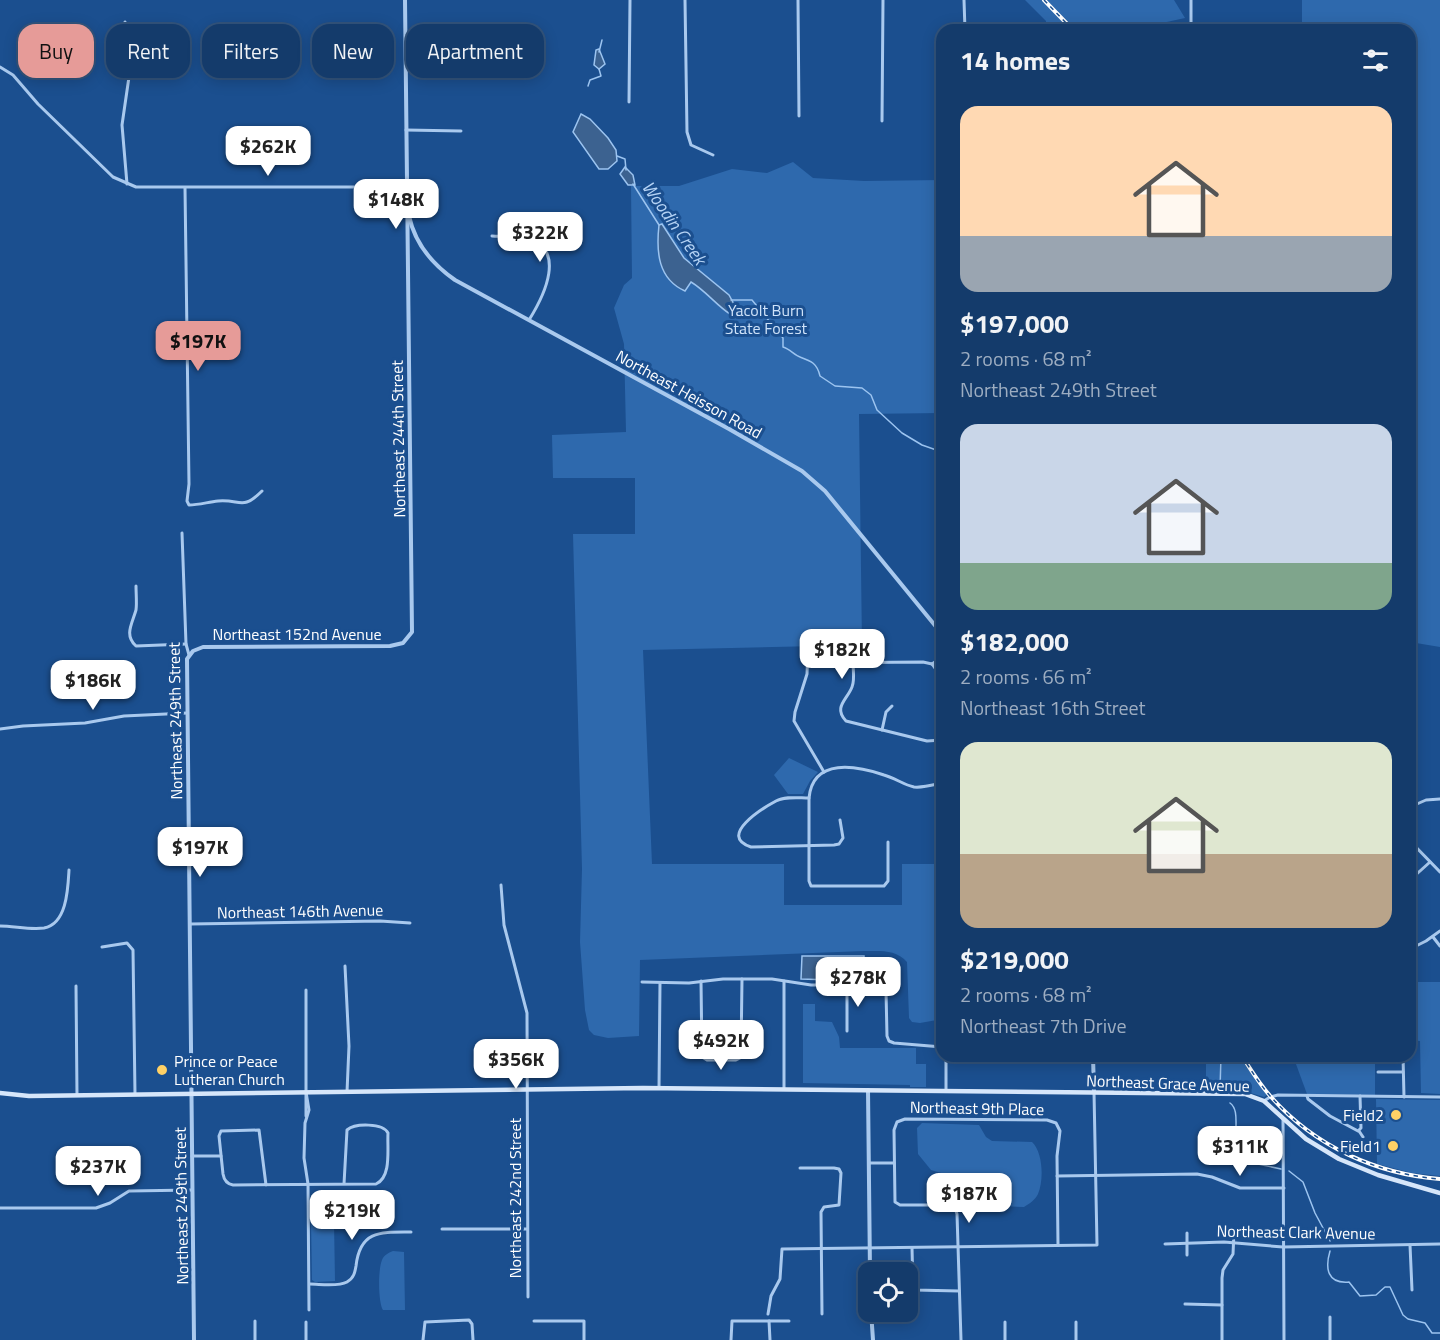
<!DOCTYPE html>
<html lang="en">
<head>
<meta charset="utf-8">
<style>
	:root { --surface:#143b6b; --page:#1d4271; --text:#f1f3f6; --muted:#9dadc1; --line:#33557e; --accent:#e69b98 }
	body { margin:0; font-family:"Titillium Web",sans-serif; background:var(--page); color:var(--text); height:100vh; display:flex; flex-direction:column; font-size:22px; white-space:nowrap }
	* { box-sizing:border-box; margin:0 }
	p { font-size:20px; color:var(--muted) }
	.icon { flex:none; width:33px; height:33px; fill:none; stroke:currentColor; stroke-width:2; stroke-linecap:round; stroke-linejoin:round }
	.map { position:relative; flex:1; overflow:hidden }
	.side { position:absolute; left:936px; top:24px; width:480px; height:1038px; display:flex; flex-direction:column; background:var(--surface); border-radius:18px; box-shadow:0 3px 15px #0003,0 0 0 2px var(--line) }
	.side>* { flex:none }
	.guide { position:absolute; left:18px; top:24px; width:570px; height:54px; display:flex; gap:12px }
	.fabs { position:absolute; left:858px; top:1262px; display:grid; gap:12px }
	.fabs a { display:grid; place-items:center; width:60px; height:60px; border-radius:12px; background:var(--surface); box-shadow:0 3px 15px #0003,0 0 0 2px var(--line); font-size:30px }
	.price { position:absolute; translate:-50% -51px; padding:0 14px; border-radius:12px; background:#fff; color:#222; font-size:20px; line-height:39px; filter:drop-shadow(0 2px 3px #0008) }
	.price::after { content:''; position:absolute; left:50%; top:36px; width:18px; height:14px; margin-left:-9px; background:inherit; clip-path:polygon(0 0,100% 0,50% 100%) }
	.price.selected { background:var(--accent); color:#111 }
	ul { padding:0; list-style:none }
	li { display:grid; align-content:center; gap:12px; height:318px; padding:0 24px }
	li span { display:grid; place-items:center; height:186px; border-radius:18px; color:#555 }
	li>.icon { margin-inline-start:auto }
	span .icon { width:108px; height:108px; fill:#fffc; stroke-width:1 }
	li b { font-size:26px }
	h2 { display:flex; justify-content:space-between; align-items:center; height:72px; padding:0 24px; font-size:26px }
	.chip { padding:0 21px; border-radius:18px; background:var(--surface); box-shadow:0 3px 15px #0003,0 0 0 2px var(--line); font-size:21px; line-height:54px }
	.chip.selected { background:var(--accent); color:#111 }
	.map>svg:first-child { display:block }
	.green { fill:#2e69ad }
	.water { fill:#3c6290; stroke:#9cc4f0; stroke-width:1.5 }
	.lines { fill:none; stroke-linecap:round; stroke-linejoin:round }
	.stream { stroke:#9cc4f0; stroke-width:1.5 }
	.minor { stroke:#a9c9ee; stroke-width:3 }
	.tertiary { stroke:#a9c9ee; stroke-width:4 }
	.secondary { stroke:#d6e6fa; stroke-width:4.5 }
	.rail-casing { stroke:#fff; stroke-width:4 }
	.rail { stroke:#1b4f8f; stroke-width:1.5; stroke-dasharray:4.5; stroke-linecap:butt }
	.poi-dot { fill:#ffd166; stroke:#1b4f8f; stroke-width:2 }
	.labels { text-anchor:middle; stroke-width:6; stroke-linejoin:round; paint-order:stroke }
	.park-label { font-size:16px; fill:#cfe3fa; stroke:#1b4f8f }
	.street-label { font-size:16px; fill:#fff; stroke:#1b4f8f }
	.poi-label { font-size:16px; fill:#fff; stroke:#1b4f8f; text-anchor:end }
	.water-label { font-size:18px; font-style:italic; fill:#b5d3f5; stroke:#1b4f8f }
</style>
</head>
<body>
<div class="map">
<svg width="1440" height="1340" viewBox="0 0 1440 1340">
	<rect width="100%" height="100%" fill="#1b4f8f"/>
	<g class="green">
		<path d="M1025,0H1174L1185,18L1153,25L1143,30H1046V21Z"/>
		<path d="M1302,0H1440V647L1410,642V30H1302Z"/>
		<path d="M793,162L813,178L864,181L942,180V413L859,414L862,645L643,650L652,864H784V905H902V864H942V1005L937,1020L920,1023L912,1022L909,1018L907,962C896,949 880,951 864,951L640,960L639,1036L608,1038L594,1035L589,1030L585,1010L580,942L582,869L573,534H635V478H553L552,435L626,432L624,344L614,308L624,285L632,278L631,186H679L732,169L767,173Z"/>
		<path d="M789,758L818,772L810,781L803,794H788L774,775Z"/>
		<path d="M1410,982H1440V1094L1421,1093L1420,1041L1410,1040Z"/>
		<path d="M803,1004H815V1021L832,1022L839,1037L840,1048H916V1064H926V1087H910V1085L803,1083Z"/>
		<path d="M1206,1056H1246L1245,1064L1267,1095L1264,1097L1244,1091H1206Z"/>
		<path d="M1293,1056H1375V1095L1307,1094Z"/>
		<path d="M1376,1099L1440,1100V1176L1412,1173L1377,1164Z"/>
		<path d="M922,1123L979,1125L986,1137L992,1141L1032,1142C1043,1152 1044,1180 1038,1194C1035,1200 1029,1204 1024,1207L995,1206L988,1203L970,1185L958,1178L931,1170L918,1154L917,1128Z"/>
		<path d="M311,1221H334L335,1281L315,1282L312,1280Z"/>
		<path d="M393,1251L404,1252L405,1310H383C378,1302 378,1269 382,1260C384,1255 388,1253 393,1251Z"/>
	</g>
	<g class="water">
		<path d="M599,49L605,64L599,69L594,65L596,50Z"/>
		<path d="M581,114L590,119L608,138L616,150L617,161L608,169H599L573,132Z"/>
		<path d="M625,167L633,175L635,185H628L620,174Z"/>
		<path d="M662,224L684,258L729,295L735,306L730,314C716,305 706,291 691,282L685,291C658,279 656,252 659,225Z"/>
		<path d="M802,956H864V981L801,979Z"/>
	</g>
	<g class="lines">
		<g class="stream">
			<path d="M599,52L602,40"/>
			<path d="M588,86L590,80L601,76L599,69"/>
			<path d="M617,156L625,159L626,170"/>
			<path d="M633,184L659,225"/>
			<path d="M731,300H752L783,338V347C790,349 794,355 800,357C811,361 817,363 820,376L835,386L862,388L871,395L877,410L902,433L922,445L942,452"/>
			<path d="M1220,1089L1221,1056"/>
			<path d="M1230,1103C1237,1108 1236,1119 1236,1127C1246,1136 1255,1141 1247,1155L1248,1158L1258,1164L1281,1169"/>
			<path d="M1289,1171L1303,1182L1315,1213L1330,1241"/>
			<path d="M1330,1251C1325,1268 1327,1284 1349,1282L1360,1296L1376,1295L1385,1287H1390L1403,1315L1408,1319L1425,1323L1432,1333H1440"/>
		</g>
		<g class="minor">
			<path d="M685,0L687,132L691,145L713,155"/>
			<path d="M798,0L799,116"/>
			<path d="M964,0L965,30"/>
			<path d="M1191,0V30"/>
			<path d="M125,22L130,70L122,125L127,184"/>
			<path d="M0,67L13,75L38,104L113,177L136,187H407"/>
			<path d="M629,102L630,0"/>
			<path d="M882,121L883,0"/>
			<path d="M406,130L461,131"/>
			<path d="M185,188L189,484L187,501L189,505C199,505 208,502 218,501C241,499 242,511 262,491"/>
			<path d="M492,236C502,237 514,235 525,237C568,248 544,296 529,320"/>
			<path d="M182,533L186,644L189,655"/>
			<path d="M136,586C136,594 137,603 136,610C132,624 124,635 136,646L186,644"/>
			<path d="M808,650L807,674L795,712L794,721L824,772"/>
			<path d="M809,663L923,662L932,664"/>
			<path d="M853,663C853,670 855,680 852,687C847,700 833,707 846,721L927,741L942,740"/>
			<path d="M932,664L942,678"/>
			<path d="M932,664L942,657"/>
			<path d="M0,729L23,726L85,723L124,716L187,713"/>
			<path d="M882,730L886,712L892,706"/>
			<path d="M809,798C798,798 785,796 776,801C763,808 717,836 751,847L834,845L839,844L843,838L840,820"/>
			<path d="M1410,807L1426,800L1440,799"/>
			<path d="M1410,841L1440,872"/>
			<path d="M888,842V881L884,886H811L809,881V798C813,757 857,766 884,775C895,778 904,785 914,787C923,788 933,785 942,783"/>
			<path d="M1410,880L1430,862"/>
			<path d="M501,885L504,925L527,1013L528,1297"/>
			<path d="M190,924L380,921L410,923"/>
			<path d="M0,926C14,926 30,930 44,928C67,924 68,888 69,870"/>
			<path d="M1433,937L1440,946"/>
			<path d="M102,947L127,943L133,950L135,1094"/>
			<path d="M1410,949L1426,941L1440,931"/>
			<path d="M345,966L349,1046L347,1092"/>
			<path d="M701,981L702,1057L707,1060H736L740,1058L741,1054L742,979"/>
			<path d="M784,981V1089"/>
			<path d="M642,982L689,983L723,979H772L811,985H880L886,991L887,1036L889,1041L894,1043L942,1047"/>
			<path d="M76,986L77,1095"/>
			<path d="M306,990V1116"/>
			<path d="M847,1031V985"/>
			<path d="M1403,1056L1404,1097"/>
			<path d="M1378,1072H1403"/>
			<path d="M659,1088L660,983"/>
			<path d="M946,1090V1056"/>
			<path d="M306,1092L309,1110L305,1123L304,1158L308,1184L309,1310"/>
			<path d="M1307,1096L1308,1099L1330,1116L1358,1131L1361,1128L1360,1096"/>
			<path d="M1264,1101L1270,1097L1278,1095L1440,1097"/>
			<path d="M1283,1119L1284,1340"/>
			<path d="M1359,1131L1363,1137"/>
			<path d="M192,1156H221"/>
			<path d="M869,1163H894"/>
			<path d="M800,1168H834L839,1169L841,1173L839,1205L824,1207L821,1212L822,1314"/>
			<path d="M1057,1176L1197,1174L1212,1177L1240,1188H1284"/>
			<path d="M266,1185L259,1130L221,1131L219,1136L223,1174C224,1180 227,1184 233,1185L376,1184C392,1177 387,1148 388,1133C383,1123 355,1123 347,1130L344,1184"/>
			<path d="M0,1208H96L110,1203L129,1191L192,1190"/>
			<path d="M442,1229H527"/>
			<path d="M1187,1233V1255"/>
			<path d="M1165,1244L1224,1242L1283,1247L1440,1244"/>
			<path d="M1410,1245L1412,1290"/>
			<path d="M912,1248L913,1287L915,1290L959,1291"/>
			<path d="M310,1284C320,1284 338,1287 347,1282C354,1278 355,1272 356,1266C360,1230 381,1232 411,1232"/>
			<path d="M1185,1304L1222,1305"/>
			<path d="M768,1314L771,1296L780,1279L782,1249L1097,1245L1094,1092"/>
			<path d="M1330,1317V1340"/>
			<path d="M255,1321V1340"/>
			<path d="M534,1321H584V1340"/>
			<path d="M769,1321L770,1340"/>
			<path d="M306,1322V1340"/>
			<path d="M1005,1322V1340"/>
			<path d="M1076,1322V1340"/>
			<path d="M423,1340L425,1322L469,1320L472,1324L473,1340"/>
			<path d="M731,1340L732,1321H789"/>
			<path d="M961,1340L957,1214L955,1208L950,1205H900L895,1202L894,1130L897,1122L905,1119L1047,1120L1056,1123L1060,1131L1057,1156L1058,1245"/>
			<path d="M1222,1340V1278L1223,1270L1233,1254L1234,1232"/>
		</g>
		<g class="tertiary">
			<path d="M409,216C415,244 432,264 455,280L729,429L802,471L825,491L942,634"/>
			<path d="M1093,1056L1094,1092"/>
			<path d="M868,1090L870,1272"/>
			<path d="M871,1311L873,1340"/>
			<path d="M194,1340L187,659L193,651L203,647L390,646L403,643L412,632L405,0"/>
		</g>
		<path class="secondary" d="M0,1093L29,1096L643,1088L1245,1094L1264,1101L1306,1139L1339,1159L1378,1175L1440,1193"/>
		<g class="rail-casing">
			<g id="rail">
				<path d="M1044,0L1073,30"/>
				<path d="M1242,1056C1251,1070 1260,1085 1272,1098C1315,1146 1376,1174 1440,1179"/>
			</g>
		</g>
		<use href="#rail" class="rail"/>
	</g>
	<g class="poi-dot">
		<circle cx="162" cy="1070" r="6"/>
		<circle cx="1396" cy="1115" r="6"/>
		<circle cx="1393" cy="1146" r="6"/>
	</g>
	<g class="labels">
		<g class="park-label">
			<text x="766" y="316">Yacolt Burn<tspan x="766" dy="18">State Forest</tspan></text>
		</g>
		<g class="street-label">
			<text transform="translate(689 394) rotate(29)" y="6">Northeast Heisson Road</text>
			<text transform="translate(398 439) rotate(-91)" y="6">Northeast 244th Street</text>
			<text x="297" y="640">Northeast 152nd Avenue</text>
			<text transform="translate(175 721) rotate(-91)" y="6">Northeast 249th Street</text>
			<text transform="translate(300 911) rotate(-1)" y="6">Northeast 146th Avenue</text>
			<text transform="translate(1168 1083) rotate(2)" y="6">Northeast Grace Avenue</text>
			<text transform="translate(977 1108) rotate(1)" y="6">Northeast 9th Place</text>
			<text transform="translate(515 1198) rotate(-90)" y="6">Northeast 242nd Street</text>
			<text transform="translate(181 1206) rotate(-91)" y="6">Northeast 249th Street</text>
			<text transform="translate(1296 1232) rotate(1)" y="6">Northeast Clark Avenue</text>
		</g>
		<g class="poi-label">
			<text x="174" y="1067" text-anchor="start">Prince or Peace<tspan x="174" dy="18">Lutheran Church</tspan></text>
			<text x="1384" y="1121">Field2</text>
			<text x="1381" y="1152">Field1</text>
		</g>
		<g class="water-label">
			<text transform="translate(674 223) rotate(55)" y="6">Woodin Creek</text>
		</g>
	</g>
</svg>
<div class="fabs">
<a><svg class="icon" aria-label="locate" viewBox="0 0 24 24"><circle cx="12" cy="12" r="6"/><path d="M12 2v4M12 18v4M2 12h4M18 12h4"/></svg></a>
</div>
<b class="price" style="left:268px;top:177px">$262K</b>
<b class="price" style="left:396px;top:230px">$148K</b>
<b class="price" style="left:540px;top:263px">$322K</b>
<b class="price selected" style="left:198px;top:372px">$197K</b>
<b class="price" style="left:842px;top:680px">$182K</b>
<b class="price" style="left:93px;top:711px">$186K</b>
<b class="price" style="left:200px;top:878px">$197K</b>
<b class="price" style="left:858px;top:1008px">$278K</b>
<b class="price" style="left:721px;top:1071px">$492K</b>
<b class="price" style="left:516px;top:1090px">$356K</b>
<b class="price" style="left:1240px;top:1177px">$311K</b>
<b class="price" style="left:98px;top:1197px">$237K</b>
<b class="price" style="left:969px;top:1224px">$187K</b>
<b class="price" style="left:352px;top:1241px">$219K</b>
<div class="guide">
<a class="chip selected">Buy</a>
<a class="chip">Rent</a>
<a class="chip">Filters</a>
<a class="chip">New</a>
<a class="chip">Apartment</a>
</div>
<section class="side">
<h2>14 homes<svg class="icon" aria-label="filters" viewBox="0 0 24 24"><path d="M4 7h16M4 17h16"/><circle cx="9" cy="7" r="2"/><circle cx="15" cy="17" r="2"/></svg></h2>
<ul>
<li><span style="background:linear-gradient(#ffd9b3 70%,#9aa5b1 0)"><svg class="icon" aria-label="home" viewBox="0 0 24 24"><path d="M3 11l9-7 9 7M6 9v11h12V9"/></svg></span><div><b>$197,000</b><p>2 rooms · 68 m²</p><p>Northeast 249th Street</p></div></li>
<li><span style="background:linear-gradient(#c9d6e8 75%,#7fa58c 0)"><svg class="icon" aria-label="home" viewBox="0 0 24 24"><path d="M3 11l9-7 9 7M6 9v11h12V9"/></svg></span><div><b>$182,000</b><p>2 rooms · 66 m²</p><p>Northeast 16th Street</p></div></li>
<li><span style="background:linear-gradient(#dfe7d0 60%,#b9a48a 0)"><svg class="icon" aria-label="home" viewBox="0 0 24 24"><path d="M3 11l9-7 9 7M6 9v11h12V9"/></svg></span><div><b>$219,000</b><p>2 rooms · 68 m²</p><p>Northeast 7th Drive</p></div></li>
</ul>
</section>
</div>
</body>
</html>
